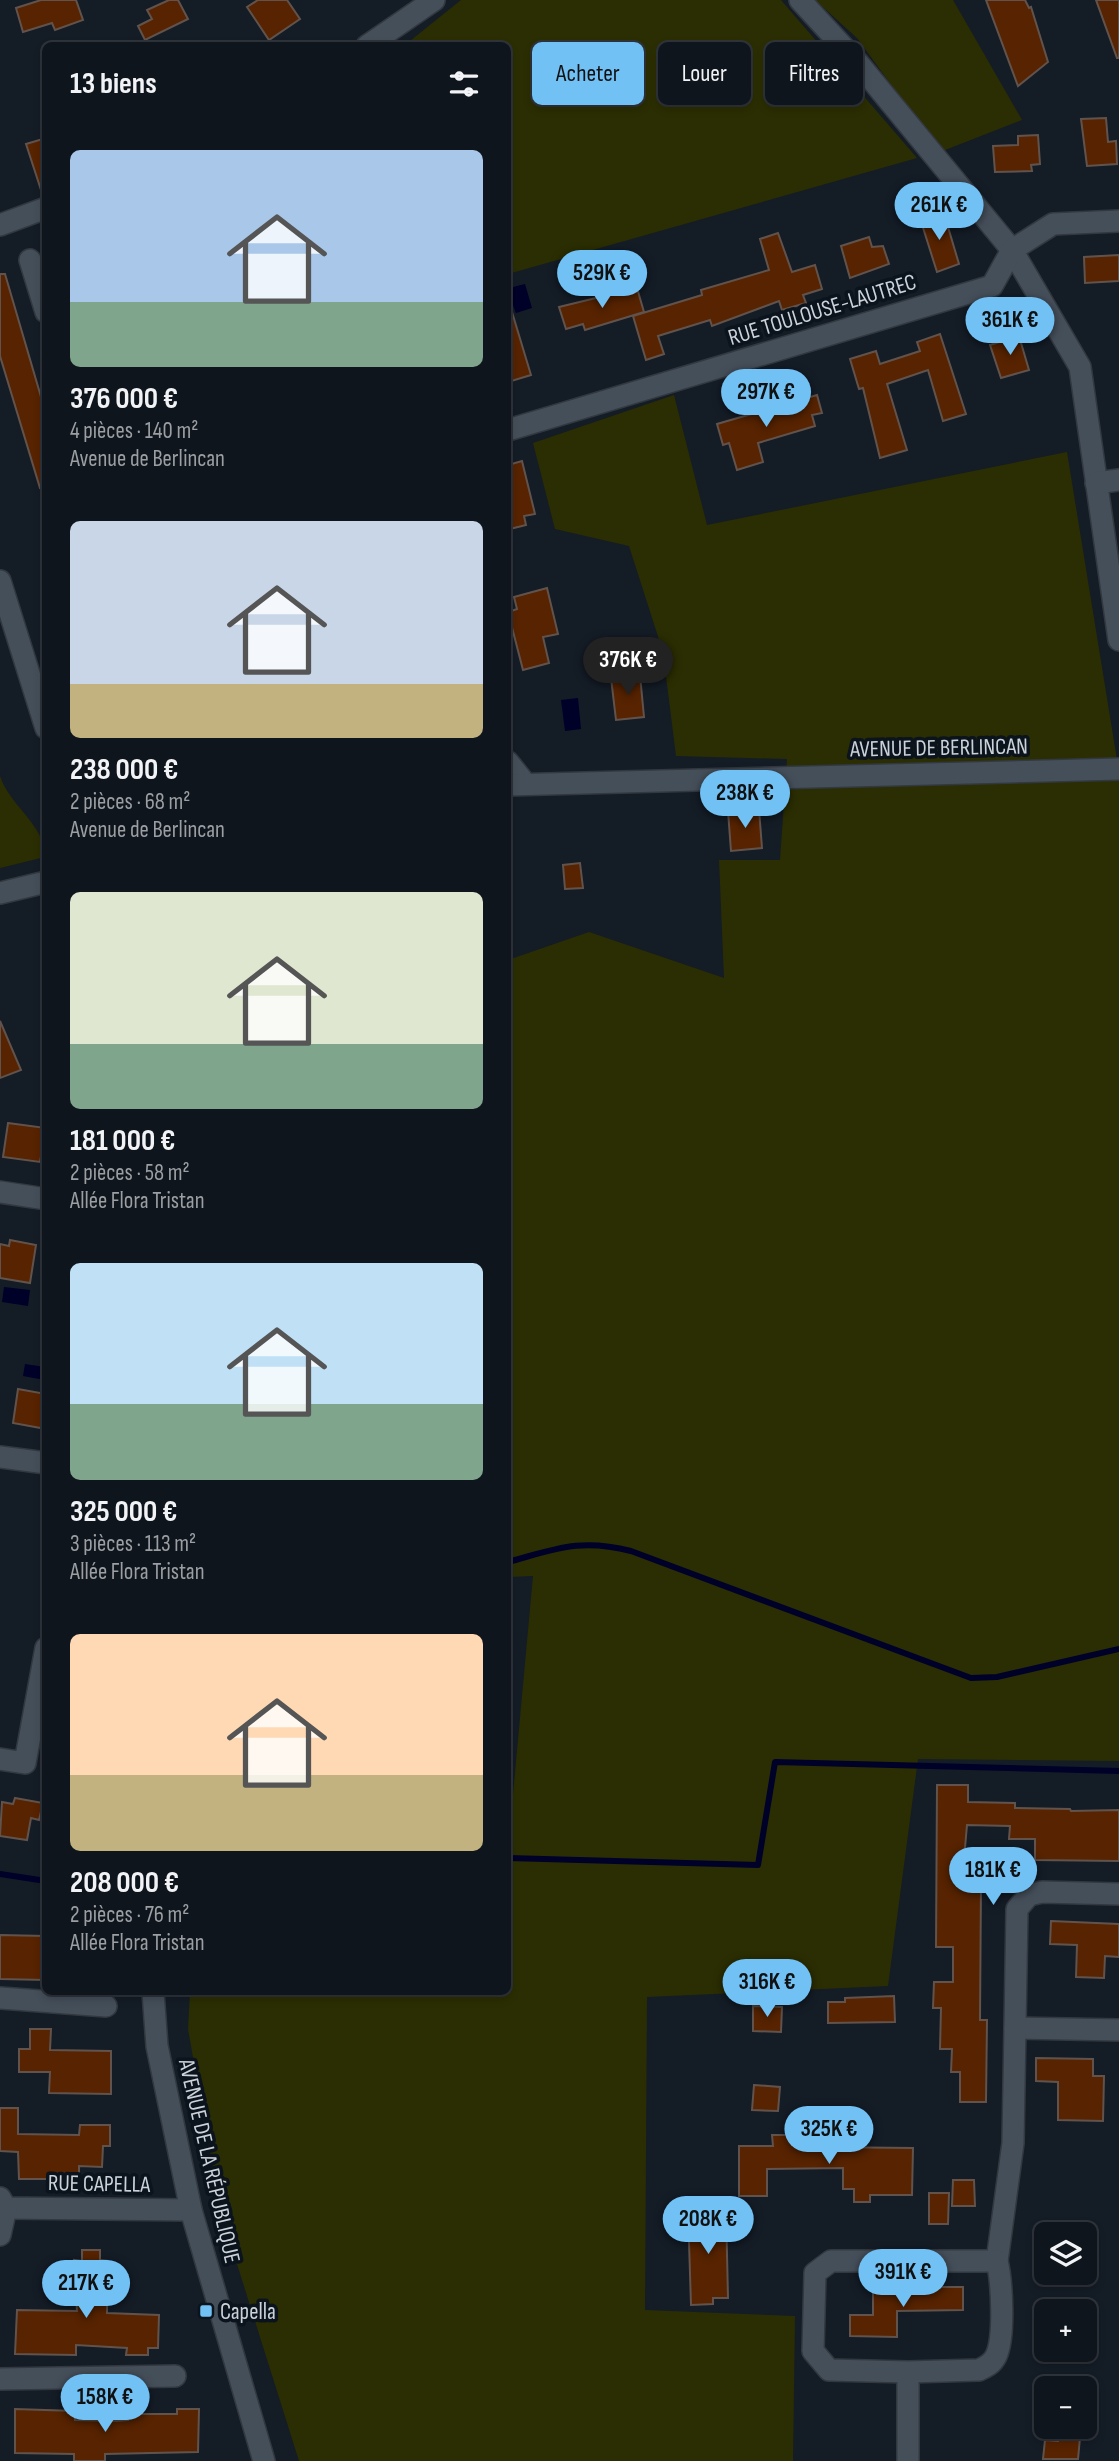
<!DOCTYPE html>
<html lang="fr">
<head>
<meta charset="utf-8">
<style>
	:root { --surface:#0f151c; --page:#181e25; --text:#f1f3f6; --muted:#9b9fa3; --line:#2f343b; --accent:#72c1f5 }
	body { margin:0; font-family:"Sofia Sans Condensed",sans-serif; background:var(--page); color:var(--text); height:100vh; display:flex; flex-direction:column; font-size:26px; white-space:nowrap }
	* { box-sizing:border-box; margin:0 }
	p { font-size:23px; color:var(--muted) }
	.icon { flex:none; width:38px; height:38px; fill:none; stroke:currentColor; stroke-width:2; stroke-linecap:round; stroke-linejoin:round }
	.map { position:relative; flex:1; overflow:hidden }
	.details { position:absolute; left:42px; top:42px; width:469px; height:1953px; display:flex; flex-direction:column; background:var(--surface); border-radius:10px; box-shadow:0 4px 10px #0003,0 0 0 2px var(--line) }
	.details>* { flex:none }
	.hud { position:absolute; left:532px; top:42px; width:481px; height:63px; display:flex; gap:14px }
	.tools { position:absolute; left:1034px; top:2222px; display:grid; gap:14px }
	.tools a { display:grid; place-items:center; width:63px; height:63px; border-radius:10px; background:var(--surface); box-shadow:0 4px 10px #0003,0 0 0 2px var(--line); font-size:35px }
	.price { position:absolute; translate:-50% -60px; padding:0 16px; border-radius:24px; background:var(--accent); color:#111; font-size:23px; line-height:46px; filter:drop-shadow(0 2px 4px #0008) }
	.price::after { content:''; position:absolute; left:50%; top:42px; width:21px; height:16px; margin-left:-10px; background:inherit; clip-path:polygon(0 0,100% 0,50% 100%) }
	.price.selected { background:#222; color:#fff }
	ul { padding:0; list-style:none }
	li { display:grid; align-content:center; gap:14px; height:371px; padding:0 28px }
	li span { display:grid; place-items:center; height:217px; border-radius:10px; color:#555 }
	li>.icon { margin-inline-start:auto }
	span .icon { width:126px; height:126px; fill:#fffc; stroke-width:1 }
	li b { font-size:30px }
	h2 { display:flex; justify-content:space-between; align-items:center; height:84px; padding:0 28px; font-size:30px }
	.chip { padding:0 24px; border-radius:10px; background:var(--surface); box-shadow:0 4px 10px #0003,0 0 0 2px var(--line); font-size:24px; line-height:63px }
	.chip.selected { background:var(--accent); color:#111 }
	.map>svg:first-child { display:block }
	.green { fill:#2b2e02 }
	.water { fill:#000129 }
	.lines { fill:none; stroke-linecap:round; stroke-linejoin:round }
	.stream { stroke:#000129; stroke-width:6 }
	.building { fill:#572301; stroke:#61534c; stroke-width:2 }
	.minor-casing { stroke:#32383f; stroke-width:24 }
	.tertiary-casing { stroke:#32383f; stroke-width:24 }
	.minor { stroke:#454f5a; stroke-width:21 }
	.tertiary { stroke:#454f5a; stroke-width:21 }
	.poi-dot { fill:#72c1f5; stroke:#0b131c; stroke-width:2.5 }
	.labels { text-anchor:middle; stroke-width:7; stroke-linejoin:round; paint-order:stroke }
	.street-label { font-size:23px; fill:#ccd2d9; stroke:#0b131c }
	.poi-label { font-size:23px; fill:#ccd2d9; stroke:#0b131c; text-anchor:start }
</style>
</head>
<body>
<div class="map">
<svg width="1119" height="2461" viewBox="0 0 1119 2461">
	<rect width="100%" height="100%" fill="#141c26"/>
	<g class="green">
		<path d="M461,0H781L917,158L508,274V46L405,45Z"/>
		<path d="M815,0H953L1022,120L940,152L857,38Z"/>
		<path d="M674,395L707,525L1067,452L1119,772V1761L918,1759L888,1986L647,1997L645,2310L795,2316L793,2461H299L220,2210L188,2029L190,1992H508V1849L533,1576L508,1577V960L589,932L724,978L719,860H780L787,759L676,756L663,652L629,546L555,529L533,443Z"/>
		<path d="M0,776C9,805 46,826 45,857L0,868Z"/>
	</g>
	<g class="water">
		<path d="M525,284L532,308L516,313L508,293L509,288Z"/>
		<path d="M578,698L581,729L565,731L561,700Z"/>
		<path d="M4,1287L30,1290L28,1306L2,1302Z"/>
		<path d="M25,1364L45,1367V1380L23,1376Z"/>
	</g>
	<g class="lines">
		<g class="stream">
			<path d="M508,1562C556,1549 580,1538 631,1551L971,1678L997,1677L1119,1649"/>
			<path d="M508,1858L758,1865L775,1762L1119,1771"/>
			<path d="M0,1874L46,1881"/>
		</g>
	</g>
	<g class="building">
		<path d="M41,0H76L83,20L55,30L52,23L23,32L16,8Z"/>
		<path d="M169,0H178L188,19L145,40L138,26L152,19L147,10Z"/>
		<path d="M258,0H287L300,19L269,40L247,7Z"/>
		<path d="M986,0H1025L1029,8L1031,7L1048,62L1018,86Z"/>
		<path d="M1096,0H1119V58H1117Z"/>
		<path d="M1106,118L1108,142L1116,141L1117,164L1087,166L1081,119Z"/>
		<path d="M1038,135L1040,164L1031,165L1032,171L995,172L993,146L1018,145V136Z"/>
		<path d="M46,138V193H42L26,144Z"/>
		<path d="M934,210L941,229L948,227L959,264L937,272L919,215Z"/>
		<path d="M778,233L792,272L815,265L822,289L803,295L806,303L782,310L779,301L712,326L710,320L658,336L664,354L646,360L633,316L702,295L701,290L769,270L760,239Z"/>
		<path d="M869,237L872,247L883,246L889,264L850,278L841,246Z"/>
		<path d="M1119,255V281L1085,283L1084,257Z"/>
		<path d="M0,274H5L46,414V487L40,488L0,356Z"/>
		<path d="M637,288L644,312L585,330L583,324L566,329L559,307Z"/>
		<path d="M512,312L531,375L508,382V313Z"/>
		<path d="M940,334L966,414L943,421L928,370L887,384L907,450L880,458L863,388L859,389L850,359L876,351L880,364L920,351L917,342Z"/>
		<path d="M1019,336L1029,370L1001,378L990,345Z"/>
		<path d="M817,395L822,413L812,415L815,426L758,443L763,462L737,470L729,443L723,445L717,424Z"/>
		<path d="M522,461L535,514L524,516L526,525L510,529L508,465Z"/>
		<path d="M547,588L558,634L543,637L549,663L523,670L508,612L517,609L514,597Z"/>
		<path d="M640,675L644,717L616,720L611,678Z"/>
		<path d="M759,809L762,848L731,851L728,811Z"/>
		<path d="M580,863L583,888L565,889L563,865Z"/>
		<path d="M0,1021L21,1070L0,1078Z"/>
		<path d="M8,1123L46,1128L40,1162L3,1157Z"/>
		<path d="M10,1240L36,1245L30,1283L0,1278V1244L9,1246Z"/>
		<path d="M18,1389L46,1394V1429L13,1423Z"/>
		<path d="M937,1785H968V1802L1015,1803V1808L1070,1809L1071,1811L1119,1810V1861L1035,1860V1839H1009L1010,1826L967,1825L962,1882H981L980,2020H987L986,2102H960V2072H951L952,2049H940L941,2008H933L934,1982H953V1947H936Z"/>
		<path d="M15,1798L43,1803L39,1820L31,1818L27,1840L0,1836L2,1802L13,1804Z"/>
		<path d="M1051,1921L1119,1924V1957L1105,1956L1104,1978L1076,1977L1077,1945L1050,1944Z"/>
		<path d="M0,1935L46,1936V1980L0,1979Z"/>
		<path d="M894,1996L895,2022L828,2023V2002H845V1998Z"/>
		<path d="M753,2006L782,2007L781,2032L753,2031Z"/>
		<path d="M30,2029H51L50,2050L111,2051V2094L49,2093L50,2072H19V2049H30Z"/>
		<path d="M1036,2058L1093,2059V2076H1104L1103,2121L1058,2120V2082L1036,2081Z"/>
		<path d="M754,2085L780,2087L778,2111L752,2110Z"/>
		<path d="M0,2108H18V2134L79,2135L80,2125H110V2146H103L102,2167L79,2166V2179H19L18,2152L0,2151Z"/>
		<path d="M772,2135H820L819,2147L913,2148L912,2195H870V2202H854V2189H843V2168L767,2169V2196H739V2146H773Z"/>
		<path d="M953,2180H974L975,2206H952Z"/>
		<path d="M929,2193H949L948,2224H929Z"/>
		<path d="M726,2209L728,2298H713V2304L691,2305L688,2211Z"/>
		<path d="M82,2250H100V2260L108,2261L107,2313L159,2315L158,2348H148V2355H126L127,2348L76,2345V2355L15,2354L17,2310L77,2311L74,2260L82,2261Z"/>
		<path d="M908,2287H963V2310L897,2311V2337L850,2336V2315H873V2291H908Z"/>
		<path d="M15,2409L75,2411V2420L116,2421L128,2420V2414H177V2409H199L198,2452L105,2454V2461H74V2454L15,2453Z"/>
		<path d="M1060,2427H1081L1078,2459H1043L1045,2440L1058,2441Z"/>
	</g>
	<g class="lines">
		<g class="minor-casing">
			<g id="minor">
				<path d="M800,0L858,63L1012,250L1080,367L1119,640"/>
				<path d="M367,46L434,0"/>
				<path d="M0,225L46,208"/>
				<path d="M30,260L46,312"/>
				<path d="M508,430L992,286L1012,250L1053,224L1119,221"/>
				<path d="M1096,483L1119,480"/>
				<path d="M508,762L524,782"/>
				<path d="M508,785L1119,769"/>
				<path d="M0,893L46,882"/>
				<path d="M0,1192L46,1199"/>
				<path d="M0,1457L46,1463"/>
				<path d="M0,1759L25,1763L46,1648"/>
				<path d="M0,1998L106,2006"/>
				<path d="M1015,2028L1119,2030"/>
				<path d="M0,2198L6,2208L191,2210"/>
				<path d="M0,2235L6,2208"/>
				<path d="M997,2261L1013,2143L1017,1909L1029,1895L1042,1892L1119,1894"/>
				<path d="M0,2379L175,2376"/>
				<path d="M908,2461V2372L829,2370L813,2351L815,2273L831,2261H997C1002,2282 1005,2337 996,2356C992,2364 986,2367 979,2370L908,2372"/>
			</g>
		</g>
		<g class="tertiary-casing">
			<g id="tertiary">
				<path d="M0,581L46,728"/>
				<path d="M153,1992L157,2046L191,2210L264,2461"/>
			</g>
		</g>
		<use href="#minor" class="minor"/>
		<use href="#tertiary" class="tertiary"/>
	</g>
	<rect class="poi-dot" x="199" y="2304" width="14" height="14" rx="3.5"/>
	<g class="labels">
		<g class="street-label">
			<text transform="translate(822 309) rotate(-17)" y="8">RUE TOULOUSE-LAUTREC</text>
			<text transform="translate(939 747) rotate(-1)" y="8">AVENUE DE BERLINCAN</text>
			<text transform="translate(210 2161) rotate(77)" y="8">AVENUE DE LA RÉPUBLIQUE</text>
			<text transform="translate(99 2183) rotate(1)" y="8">RUE CAPELLA</text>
		</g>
		<g class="poi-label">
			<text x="220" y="2319">Capella</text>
		</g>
	</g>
</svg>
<div class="tools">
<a><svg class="icon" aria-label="layers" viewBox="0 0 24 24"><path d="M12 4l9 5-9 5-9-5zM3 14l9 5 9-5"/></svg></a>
<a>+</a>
<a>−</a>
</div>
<b class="price" style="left:939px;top:242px">261K €</b>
<b class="price" style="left:602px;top:310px">529K €</b>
<b class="price" style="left:1010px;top:357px">361K €</b>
<b class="price" style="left:766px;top:429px">297K €</b>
<b class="price selected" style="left:628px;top:697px">376K €</b>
<b class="price" style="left:745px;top:830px">238K €</b>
<b class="price" style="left:993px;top:1907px">181K €</b>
<b class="price" style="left:767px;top:2019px">316K €</b>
<b class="price" style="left:829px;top:2166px">325K €</b>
<b class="price" style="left:708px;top:2256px">208K €</b>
<b class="price" style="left:903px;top:2309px">391K €</b>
<b class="price" style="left:86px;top:2320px">217K €</b>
<b class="price" style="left:105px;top:2434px">158K €</b>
<div class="hud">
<a class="chip selected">Acheter</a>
<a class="chip">Louer</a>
<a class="chip">Filtres</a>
</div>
<section class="details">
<h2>13 biens<svg class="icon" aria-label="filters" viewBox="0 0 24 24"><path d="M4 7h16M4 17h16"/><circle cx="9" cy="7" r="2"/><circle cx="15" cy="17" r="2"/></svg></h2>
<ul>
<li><span style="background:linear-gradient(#a9c7e8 70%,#7fa58c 0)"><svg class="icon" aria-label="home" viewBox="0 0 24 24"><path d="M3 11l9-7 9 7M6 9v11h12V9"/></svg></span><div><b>376 000 €</b><p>4 pièces · 140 m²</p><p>Avenue de Berlincan</p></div></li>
<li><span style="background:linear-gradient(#c9d6e8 75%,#c2b280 0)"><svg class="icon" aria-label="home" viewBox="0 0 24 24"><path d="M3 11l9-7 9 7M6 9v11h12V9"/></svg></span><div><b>238 000 €</b><p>2 pièces · 68 m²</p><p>Avenue de Berlincan</p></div></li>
<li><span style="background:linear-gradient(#dfe7d0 70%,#7fa58c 0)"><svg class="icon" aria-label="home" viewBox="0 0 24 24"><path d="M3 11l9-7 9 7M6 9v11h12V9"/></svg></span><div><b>181 000 €</b><p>2 pièces · 58 m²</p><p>Allée Flora Tristan</p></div></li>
<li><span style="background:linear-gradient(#bfe0f5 65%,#7fa58c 0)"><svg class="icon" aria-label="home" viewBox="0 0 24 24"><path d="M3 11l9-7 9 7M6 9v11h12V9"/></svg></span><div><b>325 000 €</b><p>3 pièces · 113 m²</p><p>Allée Flora Tristan</p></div></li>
<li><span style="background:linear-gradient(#ffd9b3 65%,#c2b280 0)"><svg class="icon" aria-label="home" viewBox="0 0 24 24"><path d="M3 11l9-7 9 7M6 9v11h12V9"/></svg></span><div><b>208 000 €</b><p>2 pièces · 76 m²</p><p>Allée Flora Tristan</p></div></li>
</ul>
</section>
</div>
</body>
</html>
